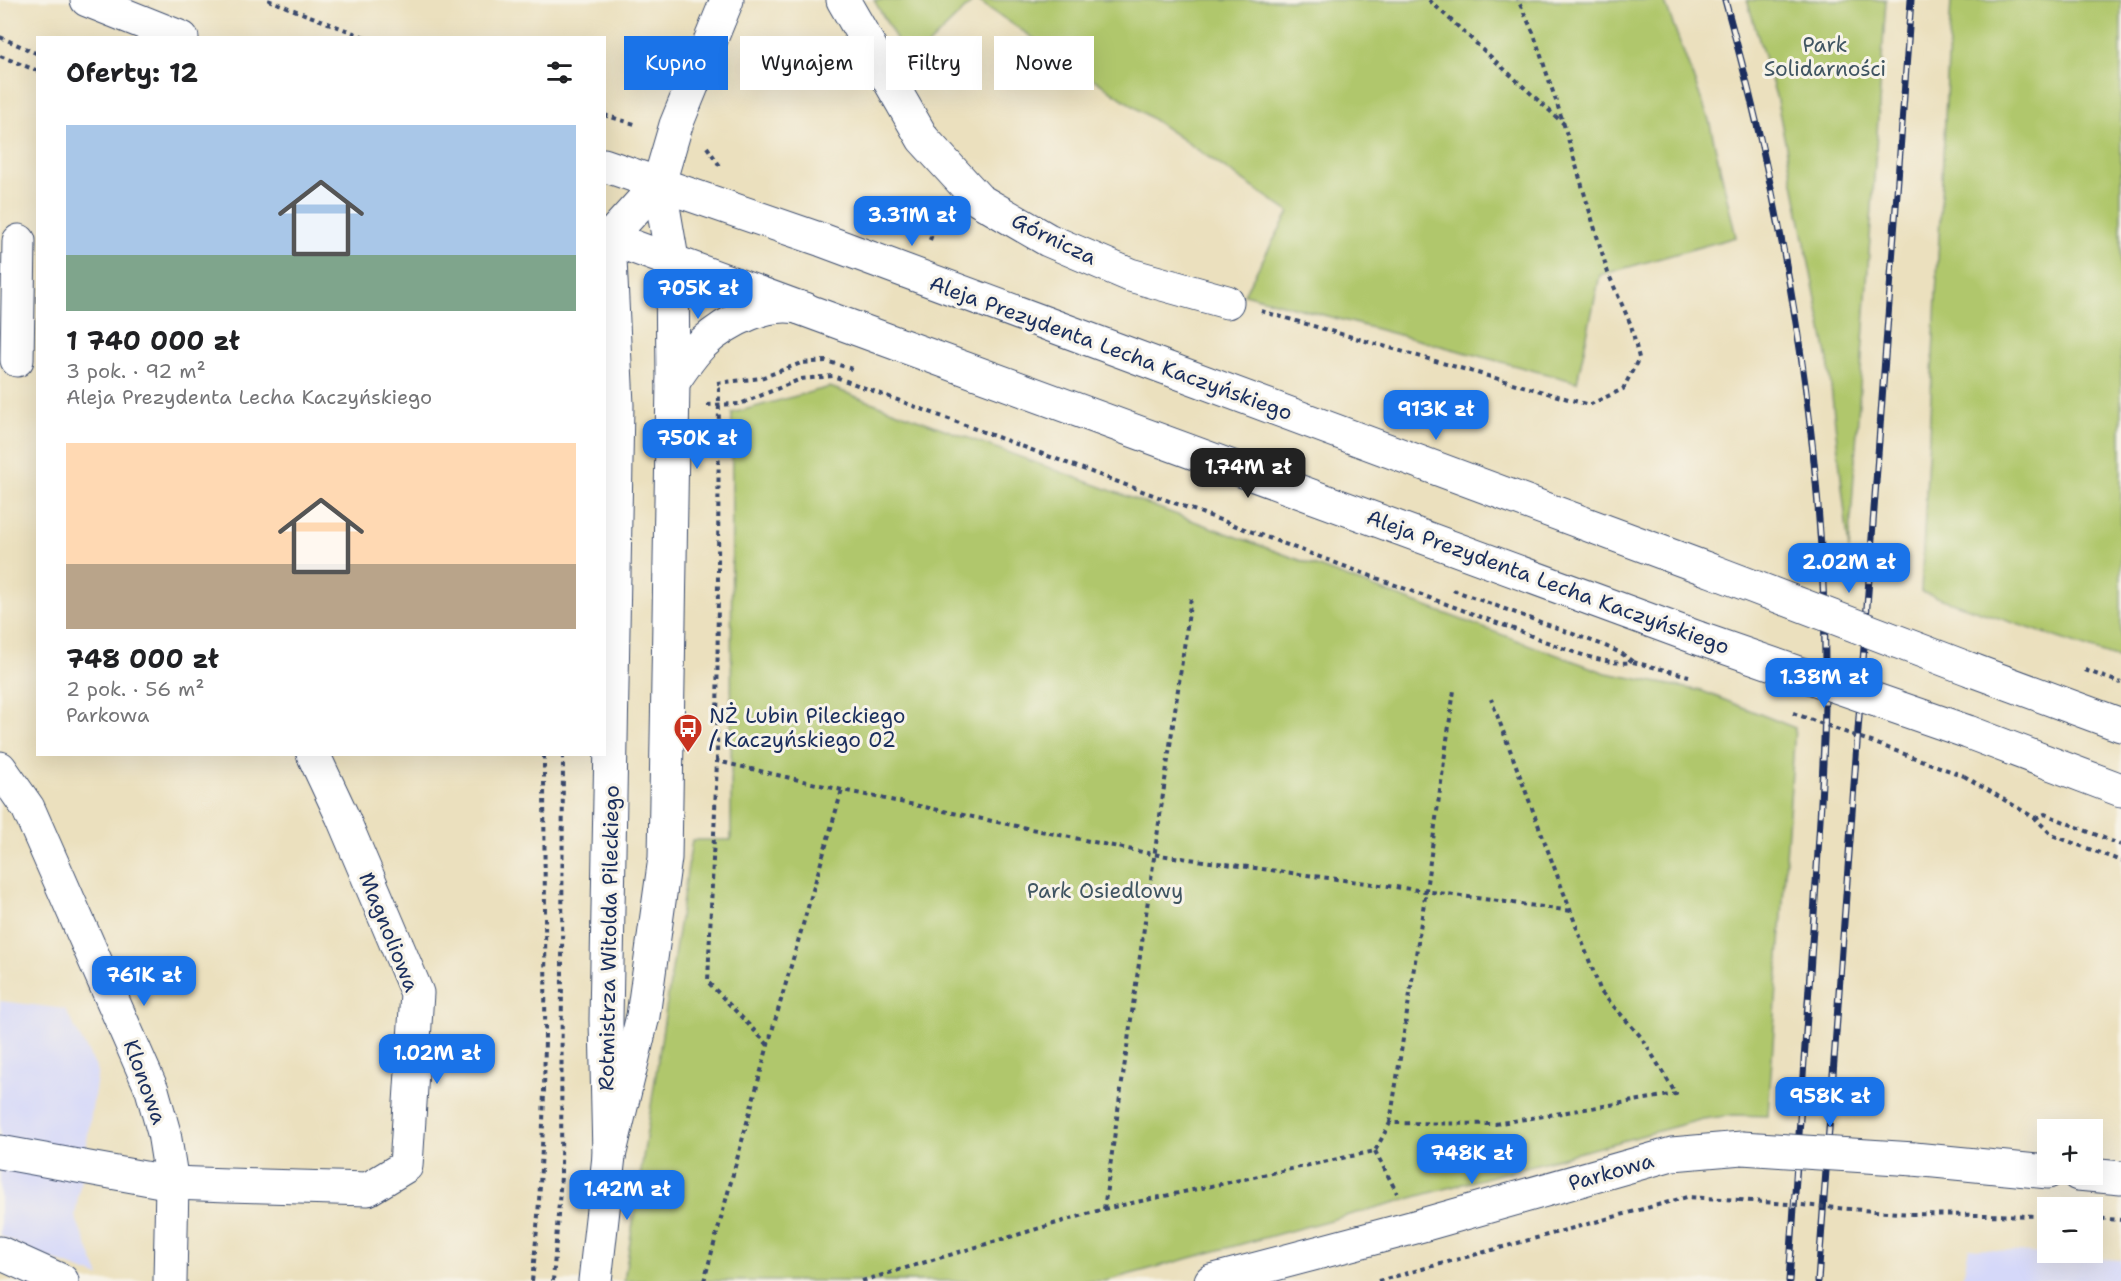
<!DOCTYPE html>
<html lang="pl">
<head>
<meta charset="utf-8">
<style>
	:root { --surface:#fff; --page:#f2f2f2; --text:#202124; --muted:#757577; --accent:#1a73e8 }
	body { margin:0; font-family:"Shantell Sans",sans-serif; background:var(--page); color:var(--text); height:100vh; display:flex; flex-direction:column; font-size:22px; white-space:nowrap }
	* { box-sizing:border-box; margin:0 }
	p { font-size:20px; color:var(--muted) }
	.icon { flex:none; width:33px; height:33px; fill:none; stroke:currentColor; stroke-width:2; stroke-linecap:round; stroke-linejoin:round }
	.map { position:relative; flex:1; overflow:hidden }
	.panel { position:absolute; left:36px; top:36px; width:570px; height:720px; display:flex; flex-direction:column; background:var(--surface); border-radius:0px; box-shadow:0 6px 24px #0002 }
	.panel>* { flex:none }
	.guide { position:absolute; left:624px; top:36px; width:570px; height:54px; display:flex; gap:12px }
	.tools { position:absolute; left:2037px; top:1119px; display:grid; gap:12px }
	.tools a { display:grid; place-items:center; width:66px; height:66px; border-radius:0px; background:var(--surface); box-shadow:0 6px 24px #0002; font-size:30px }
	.price { position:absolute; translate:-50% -51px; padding:0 14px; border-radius:12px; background:var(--accent); color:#fff; font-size:20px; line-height:39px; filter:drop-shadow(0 2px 3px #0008) }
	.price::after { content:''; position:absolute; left:50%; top:36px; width:18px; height:14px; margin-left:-9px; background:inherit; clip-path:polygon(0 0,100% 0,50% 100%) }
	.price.active { background:#222; color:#fff }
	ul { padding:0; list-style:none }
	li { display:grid; align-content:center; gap:12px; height:318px; padding:0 30px }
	li span { display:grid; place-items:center; height:186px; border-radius:0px; color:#555 }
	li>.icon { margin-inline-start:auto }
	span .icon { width:108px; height:108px; fill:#fffc; stroke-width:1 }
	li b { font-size:26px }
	h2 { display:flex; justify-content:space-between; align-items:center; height:72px; padding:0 30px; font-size:26px }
	.pill { padding:0 21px; border-radius:0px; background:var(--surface); box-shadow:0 6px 24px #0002; font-size:21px; line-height:54px }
	.pill.active { background:var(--accent); color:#fff }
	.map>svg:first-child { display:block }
	.built { fill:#d5d8f9 }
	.green { fill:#b0c76c; stroke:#667b65; stroke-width:1.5 }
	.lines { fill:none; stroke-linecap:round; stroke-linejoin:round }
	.minor-casing { stroke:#3a4a6c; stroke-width:35 }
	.major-casing { stroke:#3a4a6c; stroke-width:35 }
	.path { stroke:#3a4a6c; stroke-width:4; stroke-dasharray:4.5 4.5; stroke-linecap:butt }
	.minor { stroke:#fff; stroke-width:33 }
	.major { stroke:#fff; stroke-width:33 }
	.rail-casing { stroke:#1b2f5e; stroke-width:7 }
	.rail { stroke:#f7f3e8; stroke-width:4.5; stroke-dasharray:14; stroke-linecap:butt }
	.minor-bridge-casing { stroke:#3a4a6c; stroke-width:35; stroke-linecap:butt }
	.major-bridge-casing { stroke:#3a4a6c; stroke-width:35; stroke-linecap:butt }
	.path-bridge { stroke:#3a4a6c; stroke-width:4; stroke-dasharray:4.5 4.5; stroke-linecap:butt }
	.minor-bridge { stroke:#fff; stroke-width:33 }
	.major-bridge { stroke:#fff; stroke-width:33 }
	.labels { text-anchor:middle; stroke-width:6; stroke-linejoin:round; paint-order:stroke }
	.park-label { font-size:21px; fill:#405562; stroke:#f7f3e8 }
	.street-label { font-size:21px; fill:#1b2f5e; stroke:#f7f3e8 }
	.poi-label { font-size:21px; fill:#1b2f5e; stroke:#f7f3e8; text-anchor:start }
</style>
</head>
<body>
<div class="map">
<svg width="2121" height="1281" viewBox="0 0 2121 1281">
	<rect width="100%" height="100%" fill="#f7f3e8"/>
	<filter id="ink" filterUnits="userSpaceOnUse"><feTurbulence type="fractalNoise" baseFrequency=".0167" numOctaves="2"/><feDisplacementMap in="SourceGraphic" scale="12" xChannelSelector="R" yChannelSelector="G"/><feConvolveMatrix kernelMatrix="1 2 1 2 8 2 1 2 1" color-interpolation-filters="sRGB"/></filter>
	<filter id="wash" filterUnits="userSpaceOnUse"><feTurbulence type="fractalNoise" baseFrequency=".008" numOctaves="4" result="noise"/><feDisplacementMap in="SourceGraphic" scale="24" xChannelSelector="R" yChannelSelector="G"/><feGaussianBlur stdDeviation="1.35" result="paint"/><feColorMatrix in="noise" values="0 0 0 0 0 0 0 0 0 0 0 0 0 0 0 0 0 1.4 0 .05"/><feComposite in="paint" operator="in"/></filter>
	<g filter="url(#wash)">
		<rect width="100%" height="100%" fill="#ebe0be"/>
		<g class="built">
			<path d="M0,1001L65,1009L98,1071L75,1216L100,1277L54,1260L0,1236Z"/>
			<path d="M1969,1248L2121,1260V1281H1962Z"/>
		</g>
		<g class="green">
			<path d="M874,0H974L910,63Z"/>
			<path d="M977,0H1664L1709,120L1736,237L1600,275L1577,382L1244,294L1289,212Z"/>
			<path d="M1747,0H1886L1849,550L1828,360L1776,96Z"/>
			<path d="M1951,0H2121V659L1921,592Z"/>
			<path d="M830,387L1606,673L1702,691L1795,728L1768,1116L1733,1115L1703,1119L1105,1281H624L692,840H731L732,413Z"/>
		</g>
	</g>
	<g filter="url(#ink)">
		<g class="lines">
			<g class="minor-casing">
				<g id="minor">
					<path d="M843,0L923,139L979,200L1048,240L1130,275L1227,302"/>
					<path d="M17,360L19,241"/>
					<path d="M673,382C682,369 691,355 702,344C727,321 770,298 805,309"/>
					<path d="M0,768L28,808L152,1090L164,1133L172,1183L170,1281"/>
					<path d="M0,1152L172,1183L228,1185L368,1189L406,1166L417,993L342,816L313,754"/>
					<path d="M609,1156L643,1016L665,858L673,382L672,259L659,183L676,125L727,0"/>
					<path d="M1914,1159L2048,1172"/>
					<path d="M2078,1174L2121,1178"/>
					<path d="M0,1253L62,1281"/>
					<path d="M595,1281L609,1156L606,1020L617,405L609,238L659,183"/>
					<path d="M1211,1281L1415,1227L1672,1154L1742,1148"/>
				</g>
			</g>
			<g class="major-casing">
				<g id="major">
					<path d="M87,0L182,38"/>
					<path d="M604,165L822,240L1707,569"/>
					<path d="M604,236L1698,638"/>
					<path d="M1972,670L2121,725"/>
					<path d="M1968,732L2121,790"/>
				</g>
			</g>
			<g class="path">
				<path d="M268,0L367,38"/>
				<path d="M1429,0L1564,124"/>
				<path d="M0,37L38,54"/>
				<path d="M0,56L38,71"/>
				<path d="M604,115L638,125"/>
				<path d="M707,147L720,166"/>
				<path d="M930,240L940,211"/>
				<path d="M1261,311L1589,405L1623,389L1639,358L1631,325L1608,273L1564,125L1533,32L1518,0"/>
				<path d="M717,383L761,378L801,363L826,361L852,369"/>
				<path d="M707,405L740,404L801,379L833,376L1508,627C1540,638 1601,668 1632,662"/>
				<path d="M1453,590L1603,645L1621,653L1633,662"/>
				<path d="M2085,670L2121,683"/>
				<path d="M717,761L719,383"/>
				<path d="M1964,776L2035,818L2052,835L2121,861"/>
				<path d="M2035,818L2045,814L2121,845"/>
				<path d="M768,1045L708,982L717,761L842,790L1152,854L1572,911"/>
				<path d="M1390,1123L1426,890L1454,690"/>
				<path d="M1375,1151L1397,1193"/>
				<path d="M1104,1209L1191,598"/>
				<path d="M1911,1214L2048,1216"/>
				<path d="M2092,1218L2121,1220"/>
				<path d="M532,1281C551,1106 544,930 544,754"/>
				<path d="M553,1281L561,1176L563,754"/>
				<path d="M704,1281L768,1045L842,790"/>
				<path d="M862,1281L1104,1209L1375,1151L1390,1123L1495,1124L1676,1094L1642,1038L1601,992L1491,699"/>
				<path d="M1378,1281L1687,1197L1739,1200"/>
			</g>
			<use href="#minor" class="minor"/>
			<use href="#major" class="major"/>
			<g class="rail-casing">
				<g id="rail">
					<path d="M1725,0C1789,230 1828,465 1825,704C1824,769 1819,834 1815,899C1807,1026 1797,1154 1789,1281"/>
					<path d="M1818,1281L1911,0"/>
				</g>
			</g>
			<use href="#rail" class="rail"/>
			<g class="minor-bridge-casing">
				<path id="minor-bridge" d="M1742,1148L1914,1159"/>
			</g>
			<g class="major-bridge-casing">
				<g id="major-bridge">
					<path d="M1707,569L1972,670"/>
					<path d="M1698,638L1968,732"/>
				</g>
			</g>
			<g class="path-bridge">
				<path d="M1633,662L1689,676"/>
				<path d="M1793,713L1964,776"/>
				<path d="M1739,1200L1911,1214"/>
			</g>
			<use href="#minor-bridge" class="minor-bridge"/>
			<use href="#major-bridge" class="major-bridge"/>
		</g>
	</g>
	<defs>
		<g id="bus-pin" transform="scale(1.5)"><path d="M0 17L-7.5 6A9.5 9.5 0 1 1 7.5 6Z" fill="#c8321e" stroke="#f7f3e8"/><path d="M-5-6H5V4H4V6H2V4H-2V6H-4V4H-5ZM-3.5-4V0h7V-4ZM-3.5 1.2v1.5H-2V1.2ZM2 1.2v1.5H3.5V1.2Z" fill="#fff"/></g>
	</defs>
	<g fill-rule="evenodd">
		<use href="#bus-pin" x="688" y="728"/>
	</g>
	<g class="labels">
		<g class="park-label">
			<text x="1825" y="52">Park<tspan x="1825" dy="24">Solidarności</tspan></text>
			<text x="1105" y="898">Park Osiedlowy</text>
		</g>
		<g class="street-label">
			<text transform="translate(1054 239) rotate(26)" y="7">Górnicza</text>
			<text transform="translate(1111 348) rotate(20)" y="7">Aleja Prezydenta Lecha Kaczyńskiego</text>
			<text transform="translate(1548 582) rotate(20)" y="7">Aleja Prezydenta Lecha Kaczyńskiego</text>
			<text transform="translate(389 932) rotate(68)" y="7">Magnoliowa</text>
			<text transform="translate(609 938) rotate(-89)" y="7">Rotmistrza Witolda Pileckiego</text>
			<text transform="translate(145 1082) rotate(70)" y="7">Klonowa</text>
			<text transform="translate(1611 1172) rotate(-16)" y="7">Parkowa</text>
		</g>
		<g class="poi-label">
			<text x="709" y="723">NŻ Lubin Pileckiego<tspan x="709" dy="24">/ Kaczyńskiego 02</tspan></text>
		</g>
	</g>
</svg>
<div class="tools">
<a>+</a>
<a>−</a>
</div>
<b class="price" style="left:912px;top:247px">3.31M zł</b>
<b class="price" style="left:698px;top:320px">705K zł</b>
<b class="price" style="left:1436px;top:441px">913K zł</b>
<b class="price" style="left:697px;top:470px">750K zł</b>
<b class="price active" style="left:1248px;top:499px">1.74M zł</b>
<b class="price" style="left:1849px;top:594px">2.02M zł</b>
<b class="price" style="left:1824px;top:709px">1.38M zł</b>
<b class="price" style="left:144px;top:1007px">761K zł</b>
<b class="price" style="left:437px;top:1085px">1.02M zł</b>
<b class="price" style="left:1830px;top:1128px">958K zł</b>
<b class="price" style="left:1472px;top:1185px">748K zł</b>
<b class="price" style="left:627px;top:1221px">1.42M zł</b>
<div class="guide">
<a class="pill active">Kupno</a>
<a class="pill">Wynajem</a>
<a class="pill">Filtry</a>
<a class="pill">Nowe</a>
</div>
<section class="panel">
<h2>Oferty: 12<svg class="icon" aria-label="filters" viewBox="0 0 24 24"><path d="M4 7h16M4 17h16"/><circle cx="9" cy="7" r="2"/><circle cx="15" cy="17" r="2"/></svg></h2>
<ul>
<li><span style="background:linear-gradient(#a9c7e8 70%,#7fa58c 0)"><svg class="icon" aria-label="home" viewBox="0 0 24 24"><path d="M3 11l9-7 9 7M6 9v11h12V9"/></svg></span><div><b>1 740 000 zł</b><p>3 pok. · 92 m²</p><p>Aleja Prezydenta Lecha Kaczyńskiego</p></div></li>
<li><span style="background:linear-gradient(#ffd9b3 65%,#b9a48a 0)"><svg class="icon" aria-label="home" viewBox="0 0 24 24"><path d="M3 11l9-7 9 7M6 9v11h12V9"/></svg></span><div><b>748 000 zł</b><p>2 pok. · 56 m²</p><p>Parkowa</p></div></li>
</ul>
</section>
</div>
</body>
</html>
